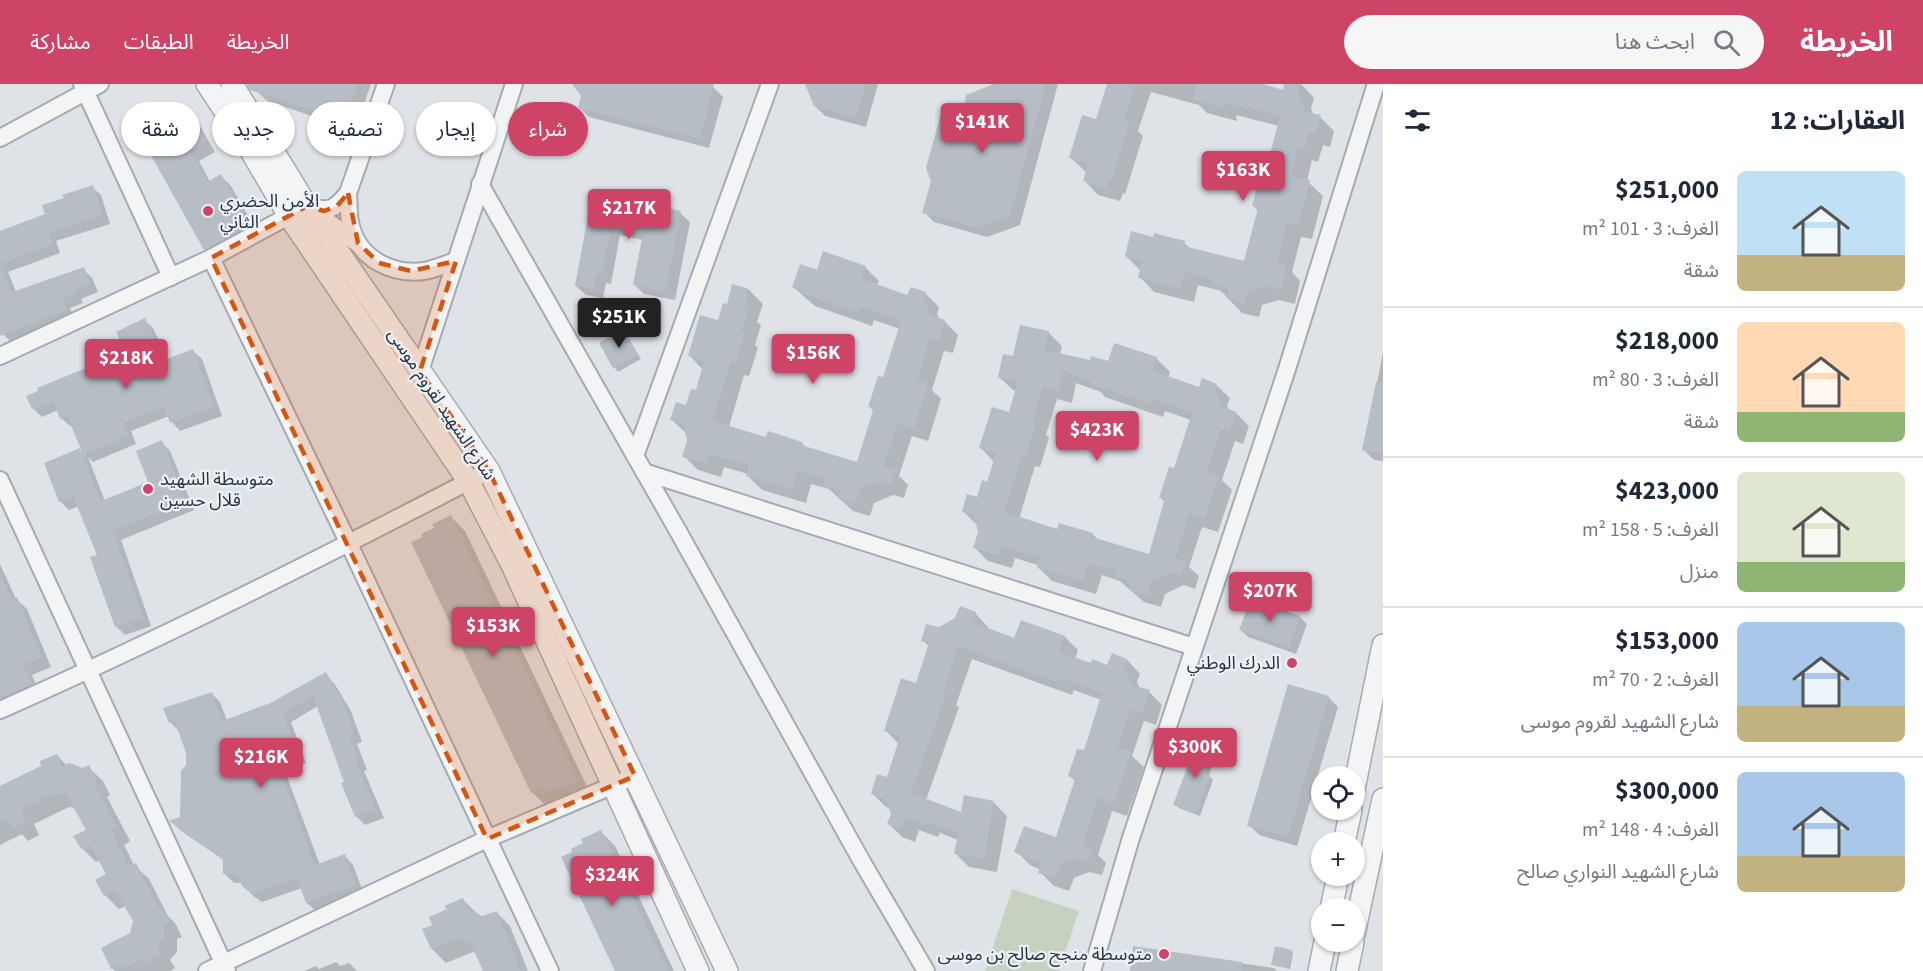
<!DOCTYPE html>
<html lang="ar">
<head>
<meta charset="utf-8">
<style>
	:root { --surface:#fff; --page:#f6f6f7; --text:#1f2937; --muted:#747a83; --line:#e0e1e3; --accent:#cd4467 }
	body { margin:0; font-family:"Source Sans 3","Noto Sans Arabic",sans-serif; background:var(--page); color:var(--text); direction:rtl; height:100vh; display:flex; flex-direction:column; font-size:22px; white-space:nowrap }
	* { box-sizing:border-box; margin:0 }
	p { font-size:20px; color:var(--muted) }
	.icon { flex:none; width:33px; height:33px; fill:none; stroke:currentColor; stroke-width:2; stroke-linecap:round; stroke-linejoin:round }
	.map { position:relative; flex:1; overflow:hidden; direction:ltr }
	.sheet { display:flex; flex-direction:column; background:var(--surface); width:540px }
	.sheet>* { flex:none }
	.top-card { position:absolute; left:18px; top:18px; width:570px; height:54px; direction:rtl; display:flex; gap:12px }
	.fabs { position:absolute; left:1311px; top:682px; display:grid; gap:12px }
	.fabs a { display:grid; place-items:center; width:54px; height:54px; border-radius:50%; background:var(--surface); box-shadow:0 2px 4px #0004; font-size:30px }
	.price { position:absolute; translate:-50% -51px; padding:0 14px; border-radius:6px; background:var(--accent); color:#fff; font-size:20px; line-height:39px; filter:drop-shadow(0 2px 3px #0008) }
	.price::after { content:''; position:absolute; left:50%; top:36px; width:18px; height:14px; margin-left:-9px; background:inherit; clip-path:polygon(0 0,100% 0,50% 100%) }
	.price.on { background:#222; color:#fff }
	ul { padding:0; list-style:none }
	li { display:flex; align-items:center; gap:18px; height:150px; padding:0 18px }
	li+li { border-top:2px solid var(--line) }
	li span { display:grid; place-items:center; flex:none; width:168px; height:120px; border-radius:9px; color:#555 }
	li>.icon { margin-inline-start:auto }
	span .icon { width:72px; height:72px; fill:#fffc; stroke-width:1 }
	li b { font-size:26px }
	h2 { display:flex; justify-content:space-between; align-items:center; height:72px; padding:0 18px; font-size:26px }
	.tag { padding:0 21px; border-radius:27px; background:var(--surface); box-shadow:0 2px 4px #0004; font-size:21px; line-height:54px }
	.tag.on { background:var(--accent); color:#fff }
	header { display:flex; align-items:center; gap:36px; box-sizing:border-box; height:84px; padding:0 30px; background:var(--accent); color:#fff }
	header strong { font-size:28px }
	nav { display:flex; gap:33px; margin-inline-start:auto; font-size:21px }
	.search { width:420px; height:54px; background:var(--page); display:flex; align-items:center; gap:15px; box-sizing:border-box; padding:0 21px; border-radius:33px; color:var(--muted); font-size:22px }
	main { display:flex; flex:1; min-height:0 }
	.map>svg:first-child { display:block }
	.green { fill:#c6d2c0 }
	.shadow { fill:#0003; fill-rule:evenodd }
	.building { fill:#b6bdc5; fill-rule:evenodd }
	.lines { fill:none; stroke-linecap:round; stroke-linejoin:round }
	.minor-casing { stroke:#a4abb2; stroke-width:20 }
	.tertiary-casing { stroke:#a4abb2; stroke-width:24 }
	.minor { stroke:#f2f4f6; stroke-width:16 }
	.tertiary { stroke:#f2f4f6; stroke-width:21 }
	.marked { fill:#d55511; fill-opacity:0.2; stroke:#d55511; stroke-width:4.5; stroke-dasharray:12 8; stroke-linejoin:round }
	.poi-dot { fill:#cd4467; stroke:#eef2f6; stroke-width:2 }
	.labels { text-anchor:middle; stroke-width:4.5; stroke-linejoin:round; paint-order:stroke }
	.poi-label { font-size:18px; fill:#28333f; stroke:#eef2f6; text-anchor:start }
	.street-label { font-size:18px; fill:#28333f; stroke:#eef2f6 }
</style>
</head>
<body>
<header>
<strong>الخريطة</strong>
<div class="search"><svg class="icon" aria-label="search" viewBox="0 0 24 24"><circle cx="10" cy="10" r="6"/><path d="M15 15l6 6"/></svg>ابحث هنا</div>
<nav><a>الخريطة</a><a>الطبقات</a><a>مشاركة</a></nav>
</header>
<main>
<section class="sheet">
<h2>العقارات: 12<svg class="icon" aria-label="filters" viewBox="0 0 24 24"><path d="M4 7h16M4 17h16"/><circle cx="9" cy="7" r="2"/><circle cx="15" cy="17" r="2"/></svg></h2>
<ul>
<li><span style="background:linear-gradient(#bfe0f5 70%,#c2b280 0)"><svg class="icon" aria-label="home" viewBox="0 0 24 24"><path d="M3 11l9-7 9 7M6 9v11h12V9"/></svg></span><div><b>$251,000</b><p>الغرف: 3 · 101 m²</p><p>شقة</p></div></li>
<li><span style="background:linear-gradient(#ffd9b3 75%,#8fb573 0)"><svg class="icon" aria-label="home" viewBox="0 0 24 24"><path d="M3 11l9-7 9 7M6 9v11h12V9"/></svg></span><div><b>$218,000</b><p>الغرف: 3 · 80 m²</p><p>شقة</p></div></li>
<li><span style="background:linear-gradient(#dfe7d0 75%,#8fb573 0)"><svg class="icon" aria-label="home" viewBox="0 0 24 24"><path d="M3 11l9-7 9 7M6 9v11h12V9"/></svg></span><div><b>$423,000</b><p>الغرف: 5 · 158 m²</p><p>منزل</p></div></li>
<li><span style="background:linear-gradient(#a9c7e8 70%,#c2b280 0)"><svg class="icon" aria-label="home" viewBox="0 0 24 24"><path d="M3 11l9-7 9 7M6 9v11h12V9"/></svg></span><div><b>$153,000</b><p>الغرف: 2 · 70 m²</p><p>شارع الشهيد لقروم موسى</p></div></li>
<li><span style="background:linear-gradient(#a9c7e8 70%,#c2b280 0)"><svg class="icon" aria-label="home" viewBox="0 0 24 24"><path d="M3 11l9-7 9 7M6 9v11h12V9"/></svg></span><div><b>$300,000</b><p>الغرف: 4 · 148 m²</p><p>شارع الشهيد النواري صالح</p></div></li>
</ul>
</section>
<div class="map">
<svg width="1383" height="887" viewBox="0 0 1383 887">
	<rect width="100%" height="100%" fill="#dfe3e8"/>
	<path class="green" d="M1012,805L1079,827L1059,887H985Z"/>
	<g class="shadow">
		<path d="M260,0H371L357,40L335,33L333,39L267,17L257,7Z"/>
		<path d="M573,0H703L713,3L723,13L709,64L589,33L580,24L583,12Z"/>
		<path d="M806,0H878L866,43L825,32L815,22Z"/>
		<path d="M992,0H1058L1020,141L987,153L934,138L924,128L966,19L991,3Z"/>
		<path d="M1108,0H1257L1284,7L1286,0H1301L1314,14L1311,25L1314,31L1320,33L1334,47L1330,63L1323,61L1318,78L1312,76L1307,97L1323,112L1312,155L1301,153L1292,188L1300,197L1295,220L1279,216L1262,221L1259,233L1242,229L1221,207L1198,201L1194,218L1154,208L1140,193V186L1126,172L1154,154L1184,159L1191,165L1245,179L1259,127L1253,122L1266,91L1279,42L1236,31L1237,37L1207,29L1199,21L1151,8L1138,47L1143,52L1125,110L1123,109L1120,117L1098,111L1084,96L1087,89L1071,74L1097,37Z"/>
		<path d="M186,25L196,35L215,68L199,77L210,98L221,92L231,102L259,151L215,174L205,165L141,50Z"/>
		<path d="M92,103L101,111L110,140L56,157L60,169L8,188L16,208L83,185L92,194L98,208L81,215L83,219L70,224L75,235L12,259L3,250L0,242V149L47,131Z"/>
		<path d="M593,112L680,129L690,138L675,216L644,210L634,200L643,156L620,151L611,200L606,199L603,214L586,211L576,202Z"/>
		<path d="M865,183L879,197L877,202L908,213L925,209L939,223L937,230L940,236L944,237L958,251L953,269L944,267L932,306L941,315L928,357L912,352L899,392L908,401L904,414L893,411L874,419L870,432L853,427L829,405L811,400L806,419L762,406L748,392V390L724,383L721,393L698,386L684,372L689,356L686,349L672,336L687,323L697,308L703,286L690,272L719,238L728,222L733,202L749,206L763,220L757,238L761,241L755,261L758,264L749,292L744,291L729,343L767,355L802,359L807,365L858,380L874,327L869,322L884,295L900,245L874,236L872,242L815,222L793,203L818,188Z"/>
		<path d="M144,236L153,244L168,276L193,267L202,275L222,332L180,347L172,338L169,332L131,347L136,360L93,378L88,373L105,417L150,398L161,358L170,367L194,426L121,456L151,542L125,551L116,542L99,472L79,422L69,426L60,417L80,366L86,372L73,341L70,342L61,334L58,326L42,333L33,324L128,269Z"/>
		<path d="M624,247L641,275L618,288L614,283Z"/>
		<path d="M1048,248L1062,262L1060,271L1091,278L1109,279L1157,275L1170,288L1168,294L1199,305L1216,301L1230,314L1227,322L1230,327L1236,329L1249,342L1243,360L1235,357L1222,396L1232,406L1218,448L1202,443L1189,483L1199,492L1195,505L1184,501L1165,510L1161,523L1144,518L1120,497L1102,491L1096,510L1052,497L1039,484L1040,482L1015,474L1012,484L988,477L975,464L980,448L977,441L963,427L978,414L988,399L994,378L981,364L1010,330L1016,307L1013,306L999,293L1015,274ZM1076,299L1101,308L1105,313L1163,333L1165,327L1191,336L1175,386L1161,414L1165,418L1150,472L1099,456L1093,451L1060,440L1058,446L1019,435L1035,382L1040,383L1049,354L1046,351L1057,315L1072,319Z"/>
		<path d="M1383,268V377L1374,376L1364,366Z"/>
		<path d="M451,433L465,447L591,711L546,722L532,708L425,454Z"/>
		<path d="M0,480L16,515L27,525L51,583L32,591L40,610L0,629Z"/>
		<path d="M1252,516L1300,533L1307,540L1296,570L1248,553L1241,546Z"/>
		<path d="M975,529L988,543L987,546L1015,556L1022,538L1065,553L1078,566L1075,575L1108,583L1127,576L1140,590L1137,598L1140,605L1149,608L1162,621L1156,641L1144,637L1132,672L1144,683L1127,732L1112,727L1098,771L1106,779L1102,791L1089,788L1074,794L1069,807L1054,802L1040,788L1041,786L1030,781L1016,767L1057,755L1075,697L1070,692L1085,668L1101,616L1074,606L1072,611L972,575L956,621L959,623L926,716L963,730L993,718L1007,732L997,788L969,783L956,770L958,756L940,749L938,753L919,746L915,758L902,753L889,740L893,730L890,724L886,723L872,709L888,695L899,660L886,647L917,601L929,563L923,556L939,545Z"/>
		<path d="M325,590L334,599L351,627L362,658L357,660L367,686L364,687L384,734L365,741L357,733L343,700L345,699L318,622L291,638L306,679L285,687L320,781L345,772L353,781L364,810L316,827L307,819L302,804L262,818L252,811L242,799H234L225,790V777L180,746L172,738L182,734L187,669L179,647L170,638L211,609L220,618L227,637L271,621Z"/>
		<path d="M1328,613L1338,623L1297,762L1259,751L1249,741Z"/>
		<path d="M1212,664L1216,668L1209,692L1213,696L1200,732L1179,724L1175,720Z"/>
		<path d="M57,671L67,682L82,686L88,683L103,697L110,711L107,713L130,757L124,761L134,781L149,795L168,832L175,839L182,853L177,855V868L170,876L175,884L170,887H115L112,884L131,851L134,837L126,822L119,825L105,811L108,791L100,776L96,778L82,764L88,746L76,724L69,723L34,740L39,751L28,757L22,750L0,761V703L43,683Z"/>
		<path d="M601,748L615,762L674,887H643L574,769Z"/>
		<path d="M463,816L482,834L496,828L510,842L528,887H485L477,870L473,868L446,879L432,865L424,846L434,842Z"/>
		<path d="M1134,864L1274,884L1277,887H1131Z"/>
		<path d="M1291,867L1293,869L1290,885L1273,881Z"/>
		<path d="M336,878L340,882L349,879L357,887H304L316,882L319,885Z"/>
	</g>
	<g class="building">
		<path d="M247,0H358L347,31L326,24L324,30L250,6Z"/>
		<path d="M572,0H714L700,55L578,24L581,12Z"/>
		<path d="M805,0H866L856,34L814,22Z"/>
		<path d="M994,0H1046L1010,131L977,144L922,129L931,97L926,84L942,26L965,18L966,11Z"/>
		<path d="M1107,0H1135L1124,35L1130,37L1111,97L1109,96L1106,104L1083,97L1088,80L1069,74L1082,31L1096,35Z"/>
		<path d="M1196,0H1263L1283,6L1284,0H1301L1298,10L1306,28L1321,31L1316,50L1309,48L1305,65L1298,63L1291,92L1310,96L1298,142L1287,139L1277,179L1287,181L1281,206L1264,202L1248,207L1245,220L1227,215L1229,205L1212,201L1213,196L1185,188L1180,205L1138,194L1142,177L1125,172L1131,147L1153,153L1154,149L1185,157L1184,162L1244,177L1258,124L1252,122L1261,88L1265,89L1280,32L1223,18V24L1192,15Z"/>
		<path d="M186,23L206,58L190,67L208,98L221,90L250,141L204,166L139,50Z"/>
		<path d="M93,101L103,131L48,149L53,160L0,180V147L45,130L42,121L64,114L62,111Z"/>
		<path d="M592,110L681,127L666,207L633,201L643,149L611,143L602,191L597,190L594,205L575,202Z"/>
		<path d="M823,167L866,182L862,195L907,211L911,203L926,208L924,215L932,232L945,236L939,256L930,254L917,296L928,300L914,344L898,339L884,383L895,386L890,401L879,397L860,405L856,420L838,414L840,407L823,402L825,395L797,387L792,406L746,392L749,381L710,370L707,380L682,373L687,356L683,340L670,336L676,318L686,321L691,305L696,306L704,277L688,272L700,231L718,236L723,219L727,220L732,200L749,205L744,225L748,226L741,247L745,248L735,279L731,278L713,337L766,353L768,347L802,358L801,361L857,378L874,323H868L878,292L883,293L901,237L860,223L858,229L799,208L800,206L792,203L800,180L817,186Z"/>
		<path d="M0,181L12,208L84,183L91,200L74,207L75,210L63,215L67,226L0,252Z"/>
		<path d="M145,234L164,276L193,265L214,323L170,339L164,322L123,339L129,352L83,370L67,332L60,335L53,317L32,325L26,312L38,307L37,304L126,268L116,248Z"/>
		<path d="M1020,241L1049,247L1045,266L1090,276L1091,272L1108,277L1114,259L1157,273L1153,287L1199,303L1202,294L1217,300L1215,307L1223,323L1236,328L1230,348L1221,345L1207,388L1219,391L1205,435L1189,430L1175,474L1186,478L1181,492L1170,489L1152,496L1148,511L1129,506L1131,498L1115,493L1116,487L1088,479L1083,497L1037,484L1040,473L1002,462L999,471L973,464L978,448L974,431L962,428L967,410L977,413L982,396L987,398L996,369L979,364L992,323L1009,328L1018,297L998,293L1003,270L1013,272ZM1063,287L1091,297L1090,300L1150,320L1152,315L1192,329L1174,384L1169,383L1159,414H1165L1149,470L1092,453L1093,449L1059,439L1057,445L1004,428L1022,370L1026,371L1036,340L1032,339L1043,303L1058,306Z"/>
		<path d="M624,245L638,271L613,284L599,259Z"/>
		<path d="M1376,298L1383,299V370L1362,366Z"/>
		<path d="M162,356L186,417L113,447L143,533L115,543L90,473L97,471L73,412L59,418L44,379L80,364L101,417L148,398L136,367Z"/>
		<path d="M451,431L578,697L558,706L556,703L543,709L541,704L531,709L411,458L423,453L421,450L434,444L432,440Z"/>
		<path d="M0,490L12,516L17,513L42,573L23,581L32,600L0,614Z"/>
		<path d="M1251,514L1300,532L1289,564L1239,546Z"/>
		<path d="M960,522L976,528L972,538L1014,554L1021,536L1065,552L1059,568L1091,579L1092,575L1107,581L1112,569L1127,575L1124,584L1133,601L1150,606L1142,629L1131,625L1117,664L1131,668L1114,719L1098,714L1083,761L1093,764L1088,779L1075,775L1060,781L1055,795L1038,789L1041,780L1014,768L1024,742L1056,753L1075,695L1068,692L1077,665L1084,666L1102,609L1060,594L1058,599L958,562L943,608L946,609L911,709L961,728L964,711L994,717L984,775L954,770L958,749L926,737L925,741L906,734L901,745L887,740L891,730L884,714L871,710L877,690L887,693L900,652L884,647L901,594L916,599L929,559L921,557L926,540L939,543L955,534Z"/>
		<path d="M326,588L343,617L354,649L349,651L359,677L356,678L376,725L355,733L341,699L344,698L313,612L283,629L298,670L277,678L315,781L345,770L356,801L306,819L297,794L252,810L242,802L237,791L223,790V775L169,737L180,733L181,687L186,681V669L175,637L169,639L163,624L212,608L222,637L270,619Z"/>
		<path d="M1288,600L1329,612L1288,753L1247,742Z"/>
		<path d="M1197,658L1213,663L1205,689L1210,691L1196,729L1173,721Z"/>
		<path d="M57,670L62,682L70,679L82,684L89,681L97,697L94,699L117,743L111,746L129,782L136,779L159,825L162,824L170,838L164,841V854L157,861L162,870L144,880L143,875L124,885L122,880L111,885L101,864L130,849L133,837L115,806L104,812L95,796L106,790L90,761L81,765L73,752L86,746L67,711L54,709L21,726L26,737L13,744L9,736L0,740V702L41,682L40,677Z"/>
		<path d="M601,746L668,887H615L561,773L572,768L571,765L583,759L581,755Z"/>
		<path d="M463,814L467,824L482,832L497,827L521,887H483L471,860L458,854L431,865L422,845L432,841L429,833L447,825L444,822Z"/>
		<path d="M1133,862L1242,878L1241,887H1130Z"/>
		<path d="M1275,862L1292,866L1288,884L1271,881Z"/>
	</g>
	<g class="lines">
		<g class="minor-casing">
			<g id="minor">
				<path d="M82,0L171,193"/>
				<path d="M0,54L100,0"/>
				<path d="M480,100L678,447L861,776L926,887"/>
				<path d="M348,109C349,119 348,132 351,142C359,175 392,191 424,187C435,185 446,180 456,177"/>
				<path d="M315,128L357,159"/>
				<path d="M211,174L349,460L550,887"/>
				<path d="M0,272L211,174L307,122C329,128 333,127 348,109L386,0"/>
				<path d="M420,287L514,0"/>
				<path d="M635,372L770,0"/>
				<path d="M644,388L1194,563"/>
				<path d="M0,396L227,887"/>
				<path d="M0,626C163,554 321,474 479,392"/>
				<path d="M207,887L487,755L635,692"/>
				<path d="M1092,887L1130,757L1287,285L1376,0"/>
			</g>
		</g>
		<g class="tertiary-casing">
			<g id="tertiary">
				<path d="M207,0L248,62L289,132L469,398L512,481L698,887"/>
				<path d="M232,0L307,122L489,387L727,887"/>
				<path d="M1354,705L1383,561"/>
				<path d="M1344,759L1351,726"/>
				<path d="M1331,825L1338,792"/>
				<path d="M1354,850L1383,715"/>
				<path d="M1319,887L1325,858"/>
				<path d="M1347,887L1353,858"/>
			</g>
		</g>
		<use href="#minor" class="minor"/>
		<use href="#tertiary" class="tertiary"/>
	</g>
	<path class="marked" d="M348,109L358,159L379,179L411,187L456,177L420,287L489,387L635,692L487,755L211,174L307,122L324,127L337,122Z"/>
	<g class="poi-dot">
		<circle cx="208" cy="127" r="6"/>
		<circle cx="148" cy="405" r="6"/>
		<circle cx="1292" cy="579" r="6"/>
		<circle cx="1164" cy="870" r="6"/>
	</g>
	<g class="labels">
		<g class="poi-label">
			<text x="220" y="123">الأمن الحضري<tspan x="220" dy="21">الثاني</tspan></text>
			<text x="160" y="401">متوسطة الشهيد<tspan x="160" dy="21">قلال حسين</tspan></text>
			<text x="1280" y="585" text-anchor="end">الدرك الوطني</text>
			<text x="1152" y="876" text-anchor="end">متوسطة منجح صالح بن موسى</text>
		</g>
		<g class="street-label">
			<text transform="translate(442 320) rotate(56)" y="6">شارع الشهيد لقروم موسى</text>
		</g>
	</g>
</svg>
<div class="fabs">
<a><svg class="icon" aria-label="locate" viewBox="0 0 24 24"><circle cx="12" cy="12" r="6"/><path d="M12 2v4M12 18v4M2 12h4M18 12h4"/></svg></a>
<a>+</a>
<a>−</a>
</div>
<b class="price" style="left:982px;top:70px">$141K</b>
<b class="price" style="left:1243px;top:118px">$163K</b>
<b class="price" style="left:629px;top:156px">$217K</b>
<b class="price on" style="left:619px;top:265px">$251K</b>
<b class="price" style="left:813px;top:301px">$156K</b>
<b class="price" style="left:126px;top:306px">$218K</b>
<b class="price" style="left:1097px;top:378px">$423K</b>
<b class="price" style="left:1270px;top:539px">$207K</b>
<b class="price" style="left:493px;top:574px">$153K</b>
<b class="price" style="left:1195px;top:695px">$300K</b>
<b class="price" style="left:261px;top:705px">$216K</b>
<b class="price" style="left:612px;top:823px">$324K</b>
<div class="top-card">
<a class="tag on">شراء</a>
<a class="tag">إيجار</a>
<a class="tag">تصفية</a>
<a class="tag">جديد</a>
<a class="tag">شقة</a>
</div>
</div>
</main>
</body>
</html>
